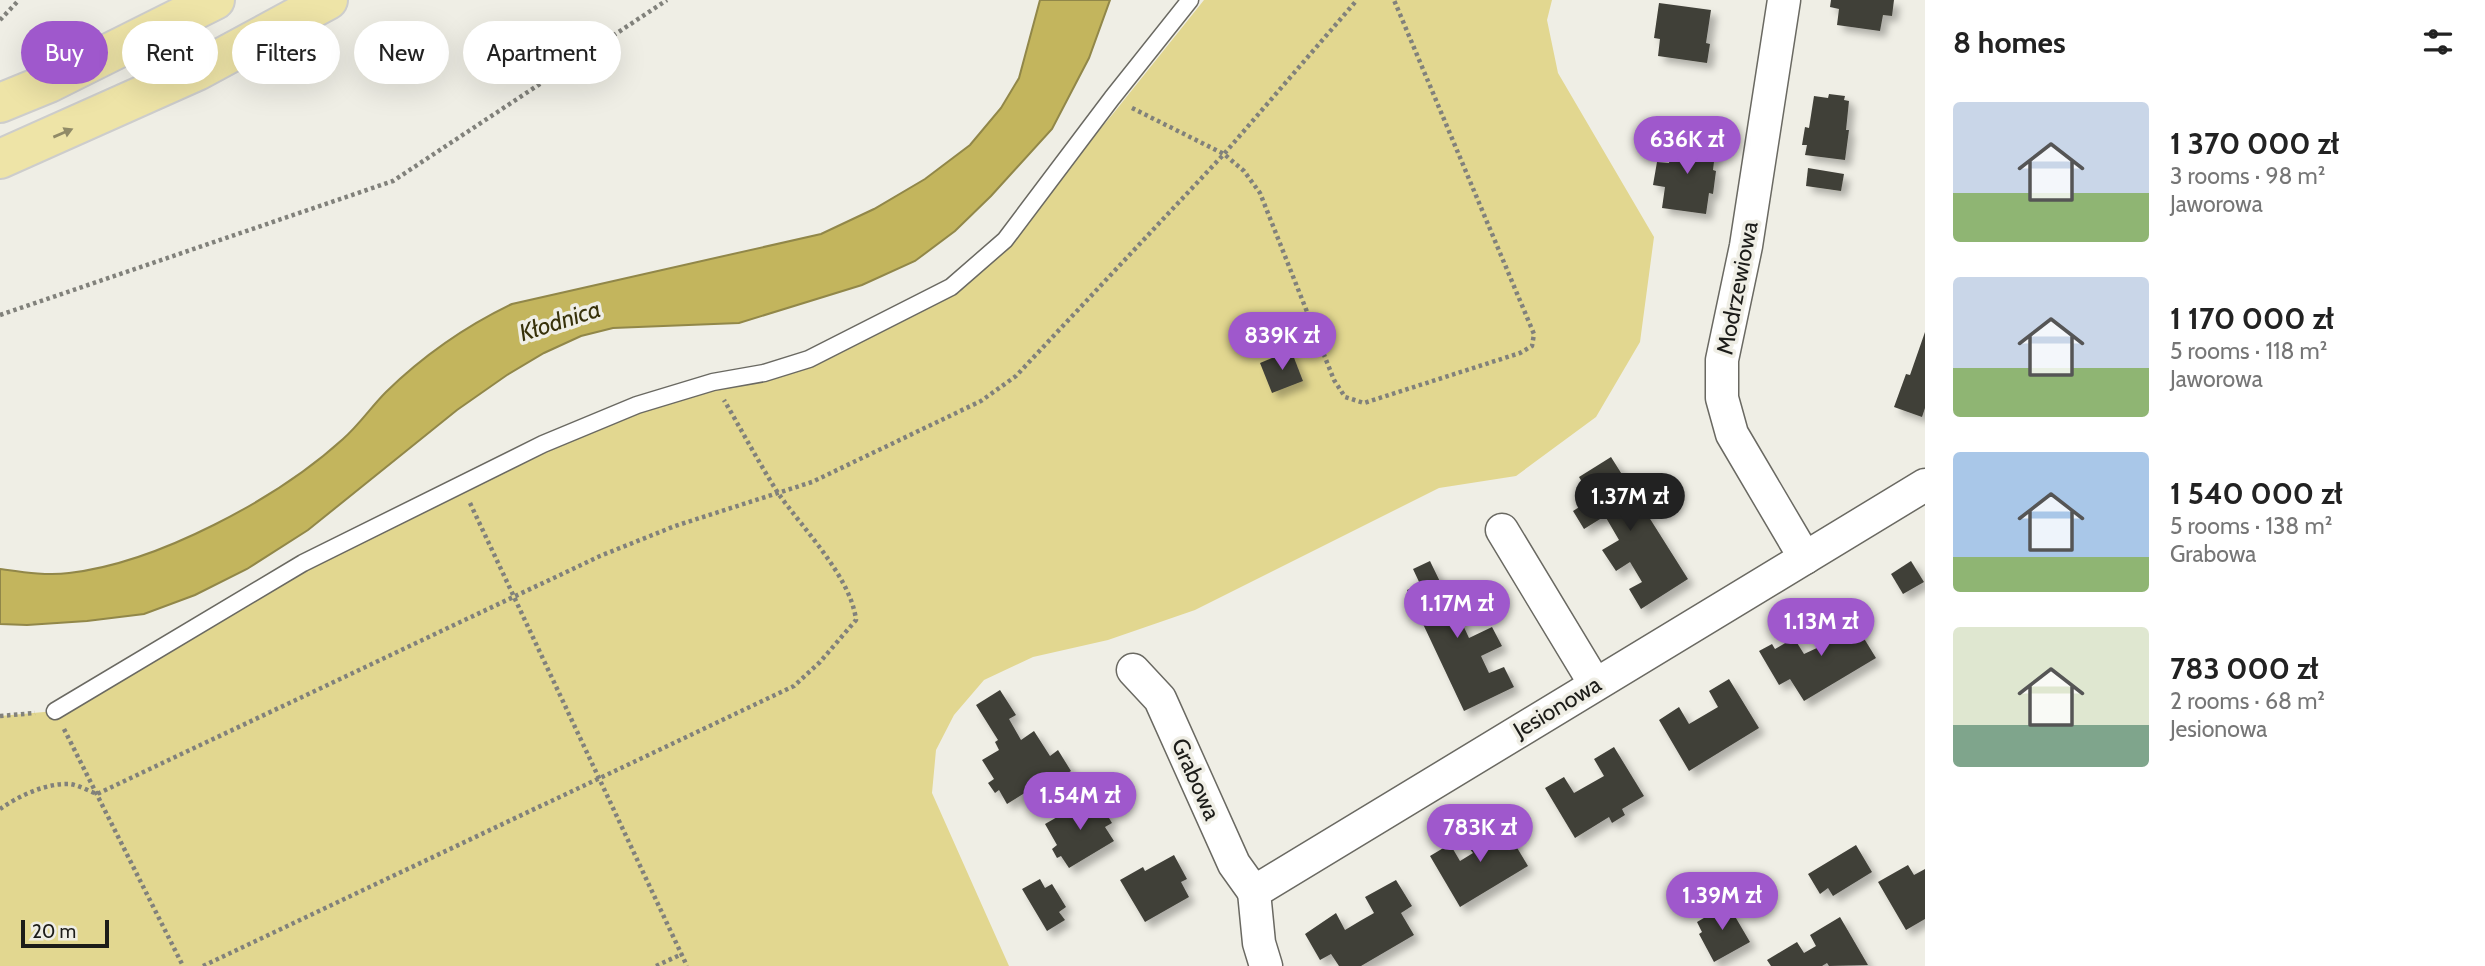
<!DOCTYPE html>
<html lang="en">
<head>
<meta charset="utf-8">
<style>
	:root { --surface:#fff; --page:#f6f6f6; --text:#222; --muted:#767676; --accent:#9f58cc }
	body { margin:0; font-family:Cabin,sans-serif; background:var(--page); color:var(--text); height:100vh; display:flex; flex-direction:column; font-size:26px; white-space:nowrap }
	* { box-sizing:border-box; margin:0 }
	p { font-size:23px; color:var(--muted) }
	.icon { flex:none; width:38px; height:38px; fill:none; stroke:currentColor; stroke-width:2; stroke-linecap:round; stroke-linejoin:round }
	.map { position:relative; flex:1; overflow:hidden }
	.drawer { display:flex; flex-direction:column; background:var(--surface); width:560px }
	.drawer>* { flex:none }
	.banner { position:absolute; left:21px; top:21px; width:665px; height:63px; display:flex; gap:14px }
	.scale { position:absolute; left:21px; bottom:18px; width:88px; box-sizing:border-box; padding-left:7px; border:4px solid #1c1c19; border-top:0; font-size:19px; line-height:24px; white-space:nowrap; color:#1c1c19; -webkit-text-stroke:5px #efeee5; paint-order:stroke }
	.price { position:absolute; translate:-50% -60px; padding:0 16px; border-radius:24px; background:var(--accent); color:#fff; font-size:23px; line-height:46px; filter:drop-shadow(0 2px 4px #0008) }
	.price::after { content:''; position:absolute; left:50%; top:42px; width:21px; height:16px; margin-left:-10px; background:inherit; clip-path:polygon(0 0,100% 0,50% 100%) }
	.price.selected { background:#222; color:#fff }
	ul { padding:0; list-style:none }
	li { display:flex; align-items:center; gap:21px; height:175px; padding:0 28px }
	li span { display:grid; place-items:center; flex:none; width:196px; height:140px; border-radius:7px; color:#555 }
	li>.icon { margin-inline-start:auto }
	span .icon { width:84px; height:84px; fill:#fffc; stroke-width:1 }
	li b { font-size:30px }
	h2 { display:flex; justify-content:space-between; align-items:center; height:84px; padding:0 28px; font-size:30px }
	.tag { padding:0 24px; border-radius:32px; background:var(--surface); box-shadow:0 7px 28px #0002; font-size:24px; line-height:63px }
	.tag.selected { background:var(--accent); color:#fff }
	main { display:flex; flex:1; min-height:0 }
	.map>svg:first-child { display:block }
	.green { fill:#e2d790 }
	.water { fill:#c3b55d; stroke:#918749; stroke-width:2 }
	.building { fill:#414039; filter:url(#shadow) }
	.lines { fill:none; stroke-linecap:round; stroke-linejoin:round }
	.lane-casing { stroke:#6a6962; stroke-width:19 }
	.street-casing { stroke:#6a6962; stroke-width:35 }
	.primary-casing { stroke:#cdcdcc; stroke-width:42 }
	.path { stroke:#81817b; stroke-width:4.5; stroke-dasharray:3.5 3.5; stroke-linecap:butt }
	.lane { stroke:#fff; stroke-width:16 }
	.street { stroke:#fff; stroke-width:32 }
	.primary { stroke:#eee4a7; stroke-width:38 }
	.oneway { fill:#908a67 }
	.labels { text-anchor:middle; stroke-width:7; stroke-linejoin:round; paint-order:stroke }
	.street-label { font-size:23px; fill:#1c1c19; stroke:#efeee5 }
	.water-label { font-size:24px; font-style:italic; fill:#37310a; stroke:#efeee5 }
</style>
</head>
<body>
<main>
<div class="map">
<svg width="1925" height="966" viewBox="0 0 1925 966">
	<defs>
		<filter id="shadow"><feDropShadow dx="6" dy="6" stdDeviation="3.5" flood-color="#0004"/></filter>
	</defs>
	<rect width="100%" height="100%" fill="#efeee5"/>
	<path class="green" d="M1204,0H1552L1547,20L1558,73L1654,237L1640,342L1596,417L1516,476L1439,488L1195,610L1108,640L1033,657L984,680L954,715L936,750L932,793L1009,966H0V716L55,711L303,563L637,405L764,373L899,315L1005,240L1112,115Z"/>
	<path class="water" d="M1040,0H1110L1089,58L1052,129L991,196L955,231L915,261L862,285L739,323L613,328L581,336L544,353L507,375L457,410L308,530L247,569L195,595L144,614L87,621L27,625L0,624V569C22,572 47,576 69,573C157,563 277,499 343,439C359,425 371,407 386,392C424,355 464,327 512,304L821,234L874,209L925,179L970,145L1001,108L1019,78Z"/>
	<g class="building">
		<path d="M1831,0H1894L1892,16L1883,15L1880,31L1837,25L1839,9L1830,7Z"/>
		<path d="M1659,3L1711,10L1706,43L1710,44L1707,63L1658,56L1660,39L1654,38Z"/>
		<path d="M1829,94L1845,96L1844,100L1849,101L1846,130H1849L1845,160L1805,155L1807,145H1802L1805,127L1809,128L1814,96L1828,98Z"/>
		<path d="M1672,139L1716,145L1713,170L1716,171L1713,194L1709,193L1706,214L1662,208L1665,187L1653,185L1657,162L1669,163Z"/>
		<path d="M1808,168L1844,174L1841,191L1806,186Z"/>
		<path d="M1925,332V408L1922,417L1894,407L1906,374L1910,375Z"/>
		<path d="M1291,350L1303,381L1272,393L1260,363Z"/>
		<path d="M1611,457L1688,579L1641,609L1629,589L1642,582L1630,562L1616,571L1602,550L1619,540L1605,516L1584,529L1573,511L1592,499L1579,477Z"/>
		<path d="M1430,561L1446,594L1465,585L1473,602L1456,610L1469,638L1492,627L1502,646L1481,656L1489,673L1504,667L1514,687L1464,711L1407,590L1420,584L1413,569Z"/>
		<path d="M1911,561L1924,582L1903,594L1891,574Z"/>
		<path d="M1846,609L1876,658L1804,701L1790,679L1779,685L1759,651L1772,644L1775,649L1794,638L1804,654L1819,647L1833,639L1823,622Z"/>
		<path d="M1729,679L1759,728L1689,771L1659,720L1679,707L1689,724L1718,707L1709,691Z"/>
		<path d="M1000,690L1016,715L1009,719L1021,740L1034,731L1050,756L1058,750L1071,771L1055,781L1052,776L1007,804L999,790L995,793L988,783L994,779L982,760L999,750L995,742L998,740L976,705Z"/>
		<path d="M1614,747L1644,796L1622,809L1625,815L1612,823L1609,817L1575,838L1545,788L1564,777L1574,793L1604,776L1594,759Z"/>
		<path d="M1097,798L1112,823L1105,827L1114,841L1069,868L1061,856L1057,858L1052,849L1057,845L1045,824L1066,812L1063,807L1074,800L1079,808Z"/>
		<path d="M1498,816L1528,866L1460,907L1430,856L1450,844L1460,861L1473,853L1469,848L1472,846L1476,852L1489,845L1478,828Z"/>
		<path d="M1856,845L1872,872L1833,896L1828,888L1820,894L1808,874Z"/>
		<path d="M1174,855L1187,879L1181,882L1189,897L1145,922L1120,880L1143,867L1145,871Z"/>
		<path d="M1908,865L1914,875L1925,869V919L1906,930L1878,882Z"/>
		<path d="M1040,879L1045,888L1052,884L1066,907L1059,912L1065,920L1047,931L1022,889Z"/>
		<path d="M1396,880L1412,906L1401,913L1414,935L1361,966H1339L1331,954L1320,960L1305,934L1336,913L1345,930L1360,921L1374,913L1365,897Z"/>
		<path d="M1724,902L1731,915L1733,913L1750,942L1714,962L1699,934L1702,932L1697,922L1709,915L1707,911Z"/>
		<path d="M1840,917L1868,965L1829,966L1827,963L1822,966H1771L1767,960L1797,942L1804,953L1816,946L1810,935Z"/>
	</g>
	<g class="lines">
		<g class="lane-casing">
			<path id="lane" d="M55,711L303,563L543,444L637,405L713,382L764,373L809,359L951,287L1005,240L1112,98L1190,0"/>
		</g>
		<g class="street-casing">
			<g id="street">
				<path d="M1784,0L1746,246L1722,360V398L1732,434L1805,558"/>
				<path d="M1502,530L1595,684"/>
				<path d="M1133,670L1160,699L1234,864L1254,892"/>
				<path d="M1266,966L1259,943L1254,892L1925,485"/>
			</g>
		</g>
		<g class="primary-casing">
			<g id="primary">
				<path d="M0,103L49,83L215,0"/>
				<path d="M0,159L197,71L328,0"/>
			</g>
		</g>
		<g class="path">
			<path d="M0,20L19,0"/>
			<path d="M1132,108L1224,154L1244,171L1260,193L1334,380L1345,397L1364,403L1520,353L1532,346L1534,334L1394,0"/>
			<path d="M0,315L393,181L667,0"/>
			<path d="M470,503L687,966"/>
			<path d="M0,716L35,713"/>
			<path d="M64,729L183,966"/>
			<path d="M0,809C19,796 45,783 70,784C78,785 89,791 97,794L600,556L675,526L812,482L981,401L1016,376L1224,154L1357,0"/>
			<path d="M203,966L794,686L820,662L856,620C851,577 803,529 778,493C759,463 742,431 724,400"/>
			<path d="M656,966L682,954"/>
		</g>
		<use href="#lane" class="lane"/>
		<use href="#street" class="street"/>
		<use href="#primary" class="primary"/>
	</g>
	<defs><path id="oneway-solid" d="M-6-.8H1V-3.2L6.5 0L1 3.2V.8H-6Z" transform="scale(1.75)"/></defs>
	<use class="oneway" href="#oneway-solid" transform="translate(63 133) rotate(-23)"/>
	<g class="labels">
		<g class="street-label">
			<text transform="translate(1737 288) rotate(-79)" y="8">Modrzewiowa</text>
			<text transform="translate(1557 707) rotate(-31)" y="8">Jesionowa</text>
			<text transform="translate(1196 779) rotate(66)" y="8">Grabowa</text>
		</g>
		<g class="water-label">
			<text transform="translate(560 321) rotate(-18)" y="8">Kłodnica</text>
		</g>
	</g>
</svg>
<div class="scale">20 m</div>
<b class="price" style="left:1687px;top:176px">636K zł</b>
<b class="price" style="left:1282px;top:372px">839K zł</b>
<b class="price selected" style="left:1630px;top:533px">1.37M zł</b>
<b class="price" style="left:1457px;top:640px">1.17M zł</b>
<b class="price" style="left:1821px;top:658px">1.13M zł</b>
<b class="price" style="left:1080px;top:832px">1.54M zł</b>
<b class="price" style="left:1480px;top:864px">783K zł</b>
<b class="price" style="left:1722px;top:932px">1.39M zł</b>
<div class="banner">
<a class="tag selected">Buy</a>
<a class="tag">Rent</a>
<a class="tag">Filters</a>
<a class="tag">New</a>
<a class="tag">Apartment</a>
</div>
</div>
<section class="drawer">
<h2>8 homes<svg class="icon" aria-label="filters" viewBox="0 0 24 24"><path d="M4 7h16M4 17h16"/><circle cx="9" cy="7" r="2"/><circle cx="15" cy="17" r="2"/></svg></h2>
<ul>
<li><span style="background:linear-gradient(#c9d6e8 65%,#8fb573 0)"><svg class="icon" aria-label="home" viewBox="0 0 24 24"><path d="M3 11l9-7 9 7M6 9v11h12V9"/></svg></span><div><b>1 370 000 zł</b><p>3 rooms · 98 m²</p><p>Jaworowa</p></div></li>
<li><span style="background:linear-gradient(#c9d6e8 65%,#8fb573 0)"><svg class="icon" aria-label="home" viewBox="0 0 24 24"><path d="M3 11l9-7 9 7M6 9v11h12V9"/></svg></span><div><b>1 170 000 zł</b><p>5 rooms · 118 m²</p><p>Jaworowa</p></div></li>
<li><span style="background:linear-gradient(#a9c7e8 75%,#8fb573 0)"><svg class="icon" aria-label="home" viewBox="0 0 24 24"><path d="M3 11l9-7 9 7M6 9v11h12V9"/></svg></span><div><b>1 540 000 zł</b><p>5 rooms · 138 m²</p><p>Grabowa</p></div></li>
<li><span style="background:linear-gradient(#dfe7d0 70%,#7fa58c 0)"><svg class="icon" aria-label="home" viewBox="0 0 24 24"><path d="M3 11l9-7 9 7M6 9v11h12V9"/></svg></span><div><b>783 000 zł</b><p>2 rooms · 68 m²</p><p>Jesionowa</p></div></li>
</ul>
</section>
</main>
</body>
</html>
